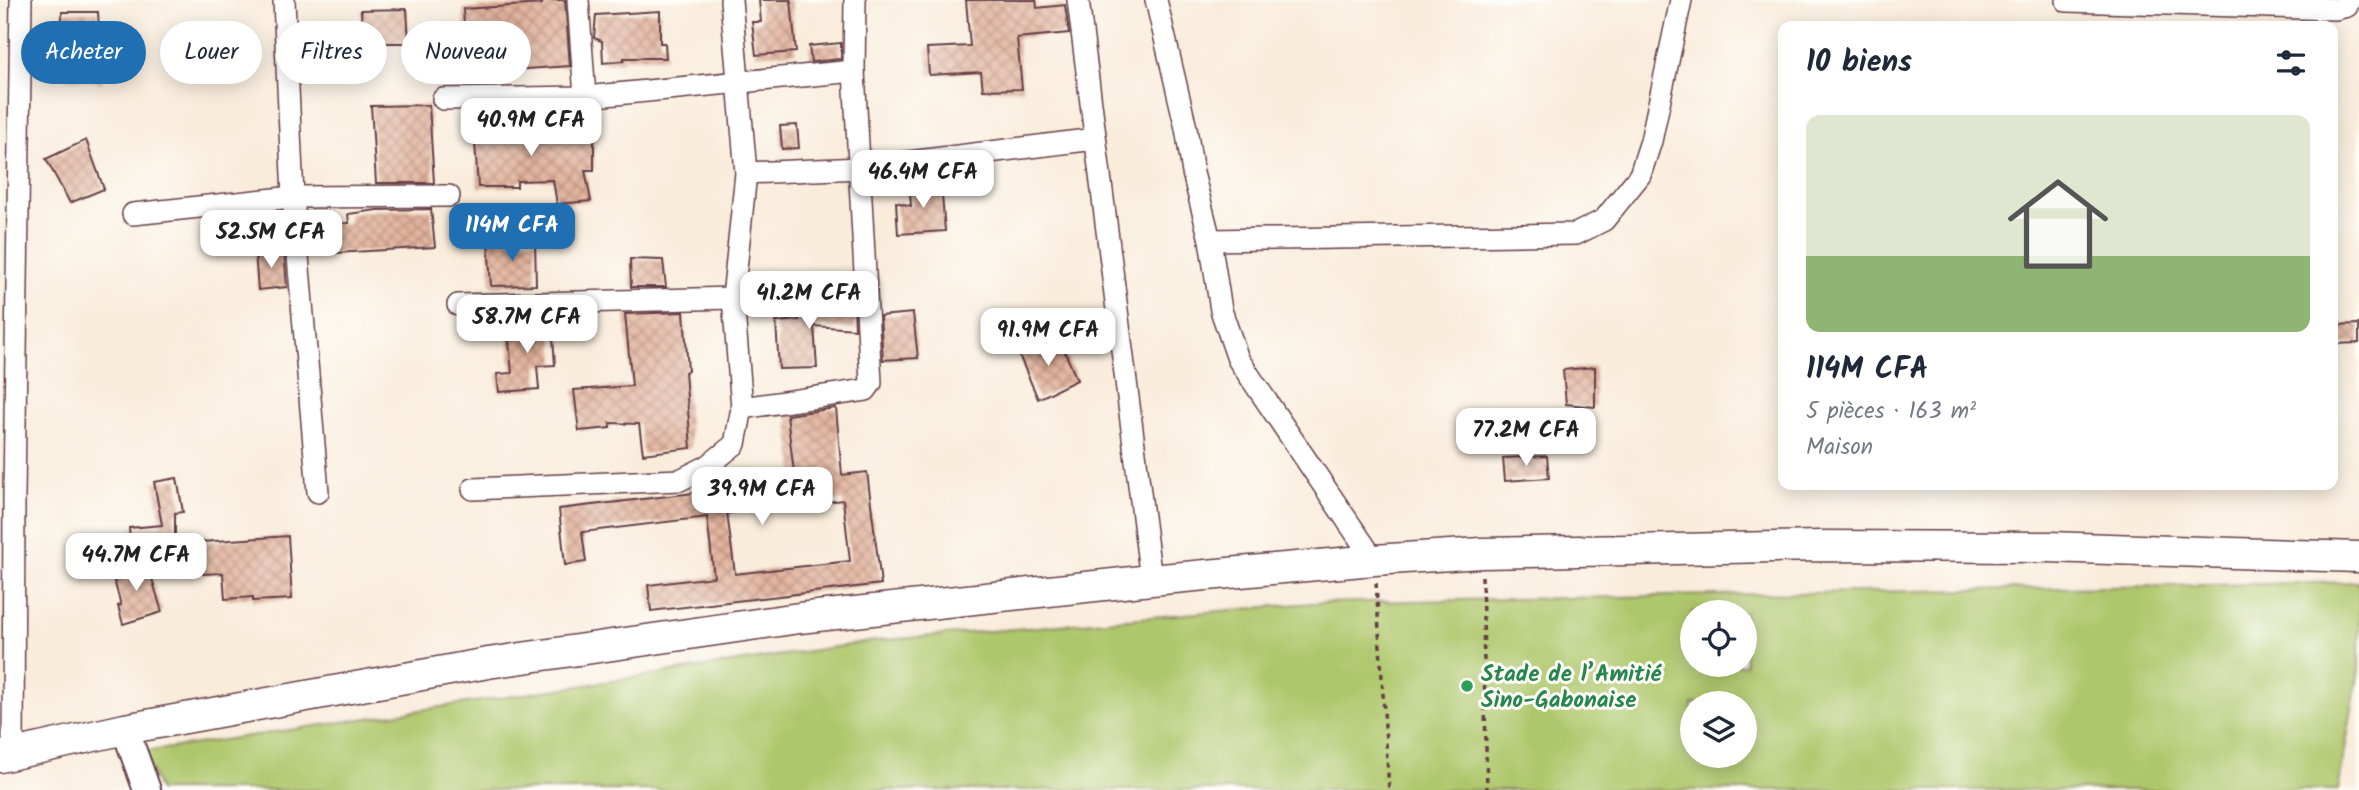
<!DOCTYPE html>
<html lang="fr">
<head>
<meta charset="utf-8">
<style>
	:root { --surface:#fff; --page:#f2f2f3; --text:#1f2937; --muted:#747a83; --line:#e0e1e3; --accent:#1f6fb2 }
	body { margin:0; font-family:Kalam,sans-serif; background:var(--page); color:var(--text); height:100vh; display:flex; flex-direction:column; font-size:26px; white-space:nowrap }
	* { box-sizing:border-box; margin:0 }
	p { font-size:23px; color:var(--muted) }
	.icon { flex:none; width:38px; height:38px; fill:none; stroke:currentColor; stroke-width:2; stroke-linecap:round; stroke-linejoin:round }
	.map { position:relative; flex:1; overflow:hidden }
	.side { position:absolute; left:1778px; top:21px; width:560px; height:469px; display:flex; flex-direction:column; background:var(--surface); border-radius:14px; box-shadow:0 4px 18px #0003 }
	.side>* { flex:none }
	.top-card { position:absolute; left:21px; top:21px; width:665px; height:63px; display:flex; gap:14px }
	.buttons { position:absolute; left:1680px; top:600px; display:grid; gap:14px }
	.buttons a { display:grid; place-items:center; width:77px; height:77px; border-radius:50%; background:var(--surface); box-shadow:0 4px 18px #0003; font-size:35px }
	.price { position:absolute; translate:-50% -60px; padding:0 16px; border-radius:14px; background:#fff; color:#222; font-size:23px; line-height:46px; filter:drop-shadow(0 2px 4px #0008) }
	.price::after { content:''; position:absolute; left:50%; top:42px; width:21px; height:16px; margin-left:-10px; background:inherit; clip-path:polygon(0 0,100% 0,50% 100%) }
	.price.current { background:var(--accent); color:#fff }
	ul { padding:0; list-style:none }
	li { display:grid; align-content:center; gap:14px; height:371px; padding:0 28px }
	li+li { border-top:2px solid var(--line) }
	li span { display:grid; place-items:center; height:217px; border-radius:14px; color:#555 }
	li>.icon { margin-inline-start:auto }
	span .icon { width:126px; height:126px; fill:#fffc; stroke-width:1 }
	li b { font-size:30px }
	h2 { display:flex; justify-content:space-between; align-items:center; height:84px; padding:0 28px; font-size:30px }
	.pill { padding:0 24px; border-radius:32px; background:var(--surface); box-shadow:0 4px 18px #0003; font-size:24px; line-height:63px }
	.pill.current { background:var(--accent); color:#fff }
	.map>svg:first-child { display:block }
	.grass { fill:#afc76c; stroke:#7c734c; stroke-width:2; fill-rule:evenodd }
	.building { fill:url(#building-cross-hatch); fill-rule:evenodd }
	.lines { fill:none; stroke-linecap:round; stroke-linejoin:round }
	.minor-casing { stroke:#643e45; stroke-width:24 }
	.tertiary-casing { stroke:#643e45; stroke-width:30 }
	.secondary-casing { stroke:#643e45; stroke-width:33 }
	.path { stroke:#643e45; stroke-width:3.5; stroke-dasharray:5 5; stroke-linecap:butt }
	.minor { stroke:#fff; stroke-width:21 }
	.tertiary { stroke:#fff; stroke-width:26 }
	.secondary { stroke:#fff; stroke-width:30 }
	.leisure-dot { fill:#2e9e5b; stroke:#fdfcf7; stroke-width:2.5 }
	.labels { text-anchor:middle; stroke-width:6; stroke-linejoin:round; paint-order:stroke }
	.leisure-label { font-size:23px; font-weight:bold; fill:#27864d; stroke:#fdfcf7; text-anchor:start }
</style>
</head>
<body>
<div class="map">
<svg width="2359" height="790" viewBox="0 0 2359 790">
	<defs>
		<pattern id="building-cross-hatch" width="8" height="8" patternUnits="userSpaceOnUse" patternTransform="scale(1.75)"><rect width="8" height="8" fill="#e2b39d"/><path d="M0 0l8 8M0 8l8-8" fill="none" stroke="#b99180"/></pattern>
	</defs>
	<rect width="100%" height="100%" fill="#fdfcf7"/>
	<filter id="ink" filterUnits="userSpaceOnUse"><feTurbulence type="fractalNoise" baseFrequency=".0143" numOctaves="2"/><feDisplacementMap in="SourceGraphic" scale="14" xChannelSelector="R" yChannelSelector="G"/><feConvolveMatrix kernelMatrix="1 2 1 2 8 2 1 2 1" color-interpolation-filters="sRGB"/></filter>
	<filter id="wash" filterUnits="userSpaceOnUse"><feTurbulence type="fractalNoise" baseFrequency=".00686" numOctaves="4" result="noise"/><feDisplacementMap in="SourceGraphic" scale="28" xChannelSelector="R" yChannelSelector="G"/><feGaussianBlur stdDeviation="1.57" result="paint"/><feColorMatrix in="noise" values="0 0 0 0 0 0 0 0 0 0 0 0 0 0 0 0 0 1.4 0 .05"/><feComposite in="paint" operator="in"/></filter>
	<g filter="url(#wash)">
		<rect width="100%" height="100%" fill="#f9ecdb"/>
		<path class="grass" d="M2359,582V669L2338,790H159L144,752L875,641L1312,603ZM1692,612H1745V665H1692ZM1692,704H1745V756H1692Z"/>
		<g id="blocks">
			<g class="building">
				<path d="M542,0H565L570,66L467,73L463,9L542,4Z"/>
				<path d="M759,0H791L796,52L756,55L752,22H761Z"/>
				<path d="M966,0H1036L1037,8L1065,5L1069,33L1017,38L1022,89L983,90L981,72L929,75L927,48L970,46Z"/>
				<path d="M407,9L409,43H363L361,10Z"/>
				<path d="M660,11V43H665L666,58H624V61L603,63L602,41L594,38L596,15Z"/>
				<path d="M62,12H98L102,82L62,78Z"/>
				<path d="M841,43V59L811,62L809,46Z"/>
				<path d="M429,105L434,183H376L371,106Z"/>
				<path d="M512,111L514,139L594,136V170H585L591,201L557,204L553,180L517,181V187H478L473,112Z"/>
				<path d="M797,125L799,148L782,149L780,126Z"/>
				<path d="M86,140L104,189L70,203L46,159Z"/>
				<path d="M940,171L945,231L898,234L896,202L911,206L910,193H927L929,173Z"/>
				<path d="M431,209L435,247L319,254L314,224L349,223L348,214L377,210Z"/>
				<path d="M488,240L535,241L536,285L491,286Z"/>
				<path d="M284,250L287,287L258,290L255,252Z"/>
				<path d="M630,259L663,260L666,287H631Z"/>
				<path d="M800,286H811L813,307L854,304L855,329L814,326L817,368L779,369L776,322L799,320Z"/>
				<path d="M684,312L688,371L685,372L691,448L643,454L639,424L610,423V428L579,431L574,390L632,386L625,314Z"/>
				<path d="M913,313L918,358L883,360L880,316Z"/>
				<path d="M531,319L532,325L552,323L555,365L537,366L539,389L499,392L497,374L512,373L507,321Z"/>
				<path d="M2359,324V343L2333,344V325Z"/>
				<path d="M1058,336L1077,380L1038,399L1019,355Z"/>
				<path d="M1595,367V407L1566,404L1563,370Z"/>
				<path d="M836,408L842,475L867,472L881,584L651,611L648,585L714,577L707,517L582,532L586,562L565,565L559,509L795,481L787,415ZM843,500L850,561L735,574L727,513Z"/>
				<path d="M1547,456L1549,478L1505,481L1503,458Z"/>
				<path d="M177,478L183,512L175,513V552L167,553L164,539L130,541L129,528L162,525L154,482Z"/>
				<path d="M288,536L292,599L253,601V597L225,599L223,573L203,574L201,542Z"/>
				<path d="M147,562L162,612L123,624L118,606L121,605L112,573Z"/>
			</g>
		</g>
	</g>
	<g filter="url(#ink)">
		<use href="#blocks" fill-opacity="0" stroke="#643e45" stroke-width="2"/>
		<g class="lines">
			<g class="minor-casing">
				<g id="minor">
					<path d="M284,0L293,197L318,492"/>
					<path d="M578,0L585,97"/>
					<path d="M1078,0L1151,580"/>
					<path d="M1156,0L1186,128L1193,173L1210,240L1221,310L1238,359L1374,560"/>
					<path d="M2067,1L2335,9L2347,6L2349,0"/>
					<path d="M443,99L585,97L854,71"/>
					<path d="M746,173L860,168L1095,139"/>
					<path d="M133,214L293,197L449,196"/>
					<path d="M1210,240L1576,234L1604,220L1640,175L1651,141L1681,0"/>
					<path d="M458,305L733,298"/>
					<path d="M742,408L866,390L871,383L854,71L855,0"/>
					<path d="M473,489L680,480L708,466L735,444L742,408L733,298L746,173L731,0"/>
					<path d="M13,754L14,495L21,0"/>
				</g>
			</g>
			<g class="tertiary-casing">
				<path id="tertiary" d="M125,729L147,790"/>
			</g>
			<g class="secondary-casing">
				<path id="secondary" d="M0,757L125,729L488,663L799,618L1151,580L1374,560L1481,553L1822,546L2048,547L2359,557"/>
			</g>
			<g class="path">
				<path d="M1482,576L1487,790"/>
				<path d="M1376,583L1389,790"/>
			</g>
			<use href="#minor" class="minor"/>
			<use href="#tertiary" class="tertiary"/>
			<use href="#secondary" class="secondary"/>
		</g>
	</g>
	<circle class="leisure-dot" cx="1467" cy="686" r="7"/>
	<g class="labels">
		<g class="leisure-label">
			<text x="1481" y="681">Stade de l’Amitié<tspan x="1481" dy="26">Sino-Gabonaise</tspan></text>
		</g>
	</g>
</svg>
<div class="buttons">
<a><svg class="icon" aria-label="locate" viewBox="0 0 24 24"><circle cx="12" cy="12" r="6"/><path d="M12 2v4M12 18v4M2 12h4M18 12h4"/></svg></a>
<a><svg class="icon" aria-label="layers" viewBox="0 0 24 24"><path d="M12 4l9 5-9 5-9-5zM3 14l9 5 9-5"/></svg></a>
</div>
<b class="price" style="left:531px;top:158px">40.9M CFA</b>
<b class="price" style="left:923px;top:210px">46.4M CFA</b>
<b class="price current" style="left:512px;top:263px">114M CFA</b>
<b class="price" style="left:271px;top:270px">52.5M CFA</b>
<b class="price" style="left:809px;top:331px">41.2M CFA</b>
<b class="price" style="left:527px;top:355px">58.7M CFA</b>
<b class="price" style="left:1048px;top:368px">91.9M CFA</b>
<b class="price" style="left:1526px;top:468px">77.2M CFA</b>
<b class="price" style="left:762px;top:527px">39.9M CFA</b>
<b class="price" style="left:136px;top:593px">44.7M CFA</b>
<div class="top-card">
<a class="pill current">Acheter</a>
<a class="pill">Louer</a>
<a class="pill">Filtres</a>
<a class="pill">Nouveau</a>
</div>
<section class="side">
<h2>10 biens<svg class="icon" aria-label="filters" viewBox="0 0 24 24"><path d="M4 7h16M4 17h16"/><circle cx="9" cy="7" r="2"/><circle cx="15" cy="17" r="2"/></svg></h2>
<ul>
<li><span style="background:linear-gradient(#dfe7d0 65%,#8fb573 0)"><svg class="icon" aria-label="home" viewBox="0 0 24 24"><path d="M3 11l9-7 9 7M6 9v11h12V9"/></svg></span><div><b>114M CFA</b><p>5 pièces · 163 m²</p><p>Maison</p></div></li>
</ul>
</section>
</div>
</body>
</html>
